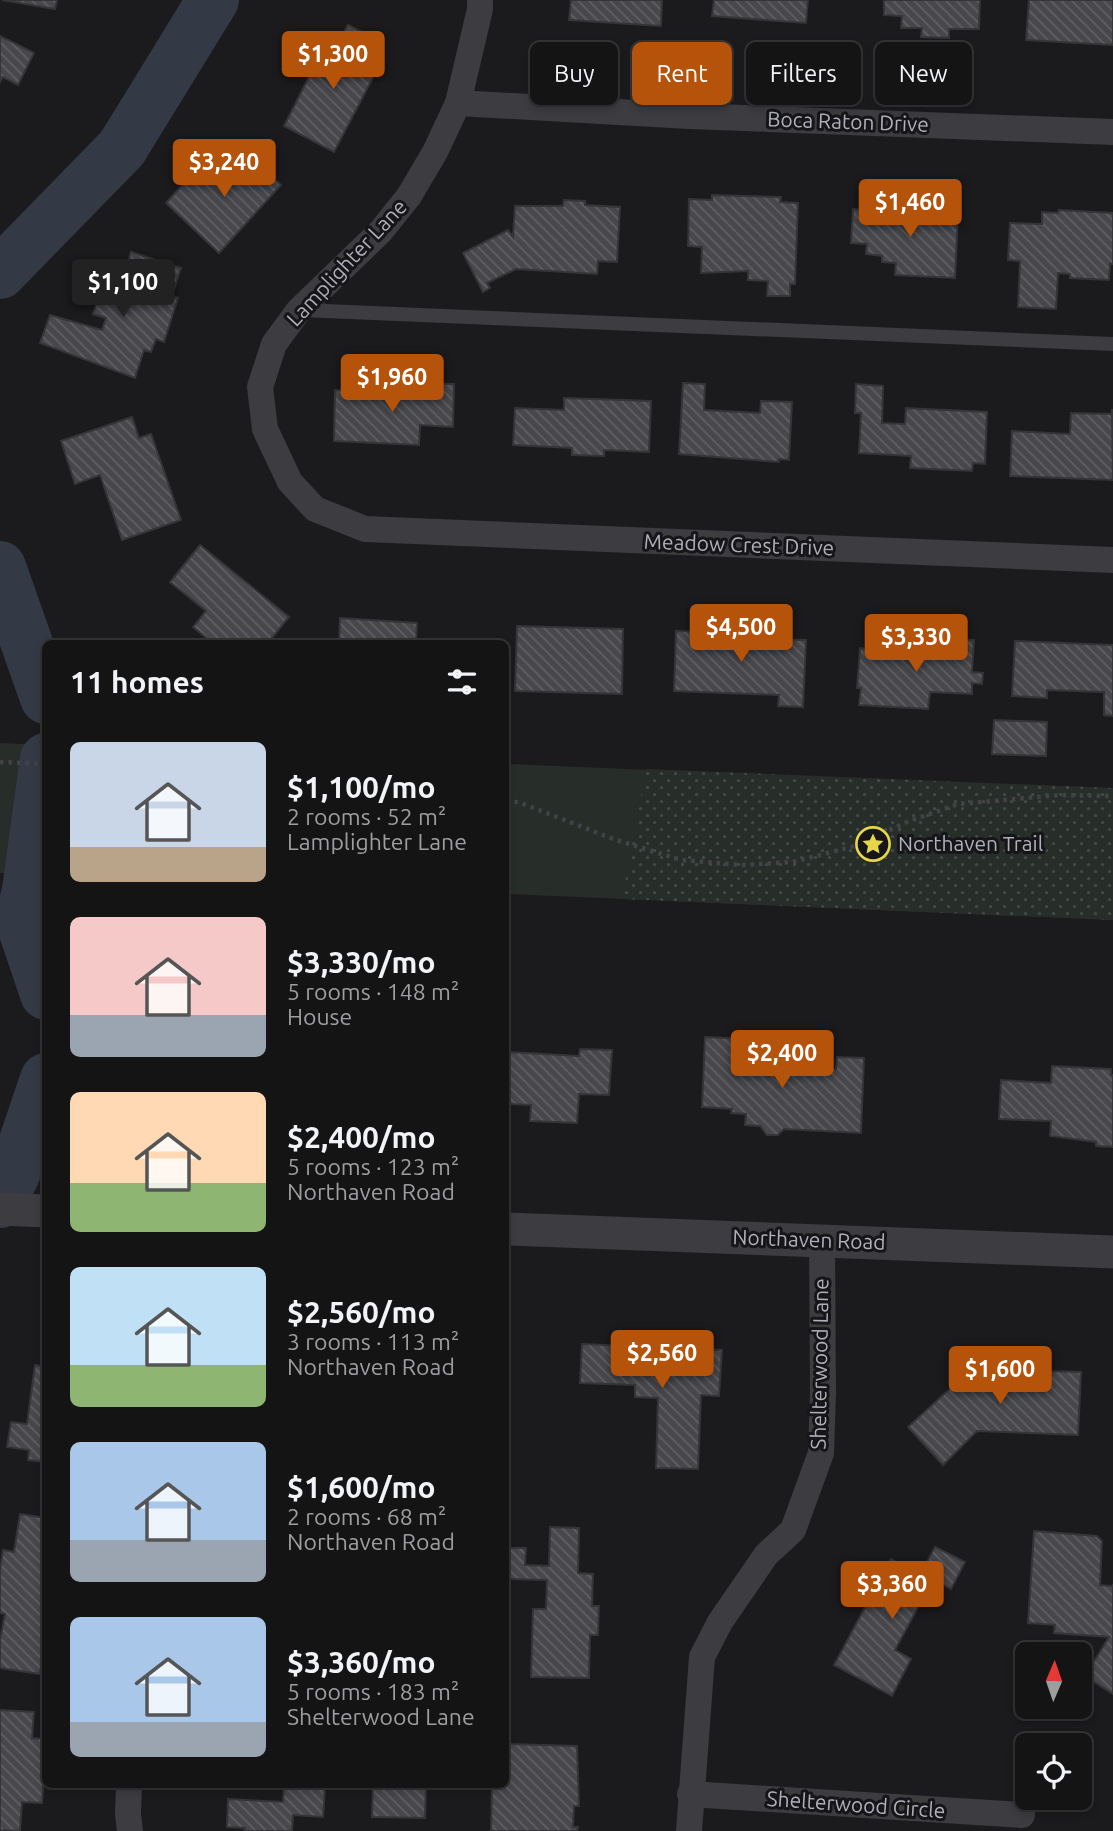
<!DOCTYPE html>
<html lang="en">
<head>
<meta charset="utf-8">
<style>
	:root { --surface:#141415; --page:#212122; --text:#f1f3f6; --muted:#9d9ea0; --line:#333334; --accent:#b45309 }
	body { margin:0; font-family:Ubuntu,sans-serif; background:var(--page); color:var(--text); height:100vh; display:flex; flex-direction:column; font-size:26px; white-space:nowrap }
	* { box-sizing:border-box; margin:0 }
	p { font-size:23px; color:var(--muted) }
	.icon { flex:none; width:38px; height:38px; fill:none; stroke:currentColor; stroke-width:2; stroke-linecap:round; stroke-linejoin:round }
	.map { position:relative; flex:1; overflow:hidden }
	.side { position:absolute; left:42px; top:640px; width:467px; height:1148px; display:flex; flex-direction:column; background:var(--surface); border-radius:10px; box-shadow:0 4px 10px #0003,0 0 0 2px var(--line) }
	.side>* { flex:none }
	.hud { position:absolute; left:530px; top:42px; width:478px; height:63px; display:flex; gap:14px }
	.needle { width:46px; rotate:2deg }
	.tools { position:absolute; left:1015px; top:1642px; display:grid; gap:14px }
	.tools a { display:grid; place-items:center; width:77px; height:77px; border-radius:10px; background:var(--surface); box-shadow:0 4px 10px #0003,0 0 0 2px var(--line); font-size:35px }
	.price { position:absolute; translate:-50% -60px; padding:0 16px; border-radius:7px; background:var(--accent); color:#fff; font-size:23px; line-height:46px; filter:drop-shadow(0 2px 4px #0008) }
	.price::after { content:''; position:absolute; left:50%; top:42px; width:21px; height:16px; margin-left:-10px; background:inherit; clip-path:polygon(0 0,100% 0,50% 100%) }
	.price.selected { background:#222; color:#fff }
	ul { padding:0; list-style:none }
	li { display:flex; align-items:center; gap:21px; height:175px; padding:0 28px }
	li span { display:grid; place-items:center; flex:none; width:196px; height:140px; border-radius:10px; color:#555 }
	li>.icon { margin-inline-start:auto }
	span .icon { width:84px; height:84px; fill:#fffc; stroke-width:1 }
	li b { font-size:30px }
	h2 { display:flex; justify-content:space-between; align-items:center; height:84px; padding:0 28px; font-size:30px }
	.tag { padding:0 24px; border-radius:10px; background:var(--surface); box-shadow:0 4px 10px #0003,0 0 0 2px var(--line); font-size:24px; line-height:63px }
	.tag.selected { background:var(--accent); color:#fff }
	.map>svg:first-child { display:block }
	.grass { fill:#272e2a }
	.park { fill:url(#park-dots) }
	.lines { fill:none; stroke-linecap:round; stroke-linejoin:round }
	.river { stroke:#343a45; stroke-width:52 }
	.building { fill:url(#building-back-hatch); stroke:#353538; stroke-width:2 }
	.path { stroke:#424248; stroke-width:4.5; stroke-dasharray:3.5 5; stroke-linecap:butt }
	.service { stroke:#3c3c41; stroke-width:14 }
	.minor { stroke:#3c3c41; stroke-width:26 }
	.tertiary { stroke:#3c3c41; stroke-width:33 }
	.labels { text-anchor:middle; stroke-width:6; stroke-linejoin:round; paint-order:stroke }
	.street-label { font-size:21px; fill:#aeafbb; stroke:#161517 }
	.poi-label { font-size:21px; fill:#aeafbb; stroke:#161517; text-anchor:start }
</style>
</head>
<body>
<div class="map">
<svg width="1113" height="1831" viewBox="0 0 1113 1831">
	<defs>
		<pattern id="park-dots" width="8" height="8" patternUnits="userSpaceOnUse" patternTransform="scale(1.75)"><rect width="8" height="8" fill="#272e2a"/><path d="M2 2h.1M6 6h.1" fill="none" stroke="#444a47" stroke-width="1.8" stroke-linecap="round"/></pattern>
		<pattern id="building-back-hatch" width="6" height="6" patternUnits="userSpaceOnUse" patternTransform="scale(1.75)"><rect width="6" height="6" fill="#48474c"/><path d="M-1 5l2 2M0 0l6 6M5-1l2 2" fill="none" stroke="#605f64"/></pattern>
	</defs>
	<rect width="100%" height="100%" fill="#1b1a1c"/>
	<g class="grass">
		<path d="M0,743L45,745V875L0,873Z"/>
		<path d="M506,764L1113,789V920L506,894Z"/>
	</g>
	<path class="park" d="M646,769L1113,788V920L622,899Z"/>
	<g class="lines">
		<g class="river">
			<path d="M0,273L122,148L213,0"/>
			<path d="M0,567L46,698"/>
			<path d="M46,759L28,890L21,920L46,994"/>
			<path d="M0,1202L14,1174L46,1079"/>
		</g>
	</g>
	<g class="building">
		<path d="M2,0H57L55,9Z"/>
		<path d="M571,0H662L661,26L569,20Z"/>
		<path d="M714,0H808L806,23L712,16Z"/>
		<path d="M884,0H980L979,29H949V38L921,37L922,28H901L902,16L884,15Z"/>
		<path d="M1029,0H1113V45L1026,40Z"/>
		<path d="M348,25L374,38L361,62L377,70L334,152L284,126L326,43L335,48Z"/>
		<path d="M0,36L34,53L18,85L3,77L0,82Z"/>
		<path d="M229,148L249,166L254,160L281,185L219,253L166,203L194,172L203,180Z"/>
		<path d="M712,195L781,197L780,202L798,203L795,284H790V296H767L768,281L748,280V271L701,273L702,247L688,246L689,199L712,200Z"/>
		<path d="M564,200L585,201V205L620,207L617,262L598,261L597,274L516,269L487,283L490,288L483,292L463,253L508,230L513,237L515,206H563Z"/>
		<path d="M879,205L931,210V206L951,207L950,214H958L955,278L895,275L896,263L882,262V256L866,254L867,244L851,243L853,209L878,211Z"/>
		<path d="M1059,210L1113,213V264H1110L1109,280L1070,278V274L1058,273L1056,309L1018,307L1020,261L1008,260L1010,223L1042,224V212L1058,213Z"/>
		<path d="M131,252L181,268L172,296L178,298L164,342L156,339L151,352L144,350L135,378L40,343L50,315L102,330L106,318L93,314L102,287L118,292Z"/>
		<path d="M417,383L454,384L453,427L420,425L419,445L334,441L335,390L416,393Z"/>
		<path d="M683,383L705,384L704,410L760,413L761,401L792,402L789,460L779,459V462L679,454Z"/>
		<path d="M856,384L883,386L882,423L905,424L906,408L987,412L985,464L973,463L972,471L910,468L911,456L859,453L861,413H855Z"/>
		<path d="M564,398L651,401L649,452L604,450V456L572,455V448L513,445L515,408L564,410Z"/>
		<path d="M1112,409L1113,480L1010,476L1012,431L1070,434L1071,413L1112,414Z"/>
		<path d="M132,417L139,438L151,434L181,520L122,540L100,475L75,484L61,441Z"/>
		<path d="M200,545L289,617L267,644H214L193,627L206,611L170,582Z"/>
		<path d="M340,618L417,623L416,644H339Z"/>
		<path d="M517,626L623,629L622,694L515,691Z"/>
		<path d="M710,627L768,629V639L806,640L803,707L778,706L779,695L674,691L676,631L710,632Z"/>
		<path d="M940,638L974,640L972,672L983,673L982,684L972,683V694L930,692L928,709L859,705L861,688H857L860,648L902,651L903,644L940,647Z"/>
		<path d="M1015,641L1113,645V716L1104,715V692L1047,690V698L1012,696Z"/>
		<path d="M994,720L1047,722L1046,756L992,754Z"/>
		<path d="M506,1022H509L508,1052L579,1056L580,1049L612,1050L609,1095L579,1094L577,1123L530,1121L531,1105L506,1104Z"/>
		<path d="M705,1037L747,1039L746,1046L774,1047L773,1072L816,1074V1068L836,1069L837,1057L864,1058L861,1133L784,1129L778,1135H767L760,1126L745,1125L746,1114L731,1113L732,1109L702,1107Z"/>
		<path d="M1052,1066L1111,1069V1075H1113V1147L1096,1146V1142L1050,1136L1051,1121L999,1119L1001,1080L1051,1083Z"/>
		<path d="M582,1344L722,1350L719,1396L701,1395L698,1469L656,1468L658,1398L635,1397V1385L580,1383Z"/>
		<path d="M964,1362L1046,1366V1371L1081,1372L1078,1435L977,1431L943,1465L908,1427L953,1386Z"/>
		<path d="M35,1365L46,1367V1462L28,1460L29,1450L7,1447L11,1422L27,1424Z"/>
		<path d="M20,1514L46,1518V1651H43L40,1674L0,1668V1640L5,1614L0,1613V1570L3,1550L14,1552Z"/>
		<path d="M550,1527L579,1528L578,1573L593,1574L592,1606H599L598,1635H590L589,1678L531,1677L533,1609H546L547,1580L506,1579V1548H526L525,1565L549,1566Z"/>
		<path d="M1034,1531L1097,1536L1102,1541L1100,1585L1112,1586L1113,1585V1694L1085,1676L1109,1637L1054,1633L1055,1625L1028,1623Z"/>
		<path d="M935,1547L965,1562L951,1589L933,1579L895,1650L911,1659L892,1696L834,1665L891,1559L920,1575Z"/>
		<path d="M0,1710L34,1712L32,1738L46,1739L42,1803L22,1802L20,1831L0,1830Z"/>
		<path d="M506,1744L577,1746L579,1806H574L573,1827H578L577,1831H491L492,1787L461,1785H506Z"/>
		<path d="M373,1785H426L425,1818L372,1817Z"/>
		<path d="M284,1786L325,1788L323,1817L293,1815L292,1831H244L245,1828L227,1827L228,1799L283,1802Z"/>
	</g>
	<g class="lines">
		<g class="path">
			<path d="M0,762L46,764"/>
			<path d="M506,800L521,803L613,839L681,860L742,865L793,862L855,846L907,822L958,804L1059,795L1113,796"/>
		</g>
		<path class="service" d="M301,310L1113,344"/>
		<g class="minor">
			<path d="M480,0V9L458,103L435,152L409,196L381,231L299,310L274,344L260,387L265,429L290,482L315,509L365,529L1113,560"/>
			<path d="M458,103L689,116L1113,132"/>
			<path d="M129,1785L128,1814L130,1831"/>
			<path d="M690,1794L1022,1815"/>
			<path d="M689,1831L702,1657L720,1622L766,1555L793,1530L821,1453L823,1393L822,1240"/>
		</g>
		<g class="tertiary">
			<path d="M0,1209L46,1211"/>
			<path d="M506,1229L1113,1252"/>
		</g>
	</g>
	<defs>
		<g id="sight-ring" transform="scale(1.75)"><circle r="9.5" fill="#161517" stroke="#e5d64a" stroke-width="1.5"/><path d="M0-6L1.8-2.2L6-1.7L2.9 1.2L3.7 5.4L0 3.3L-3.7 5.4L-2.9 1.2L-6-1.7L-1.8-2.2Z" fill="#e5d64a"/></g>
	</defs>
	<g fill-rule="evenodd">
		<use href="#sight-ring" x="873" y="844"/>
	</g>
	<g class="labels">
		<g class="street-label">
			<text transform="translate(848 122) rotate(2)" y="7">Boca Raton Drive</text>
			<text transform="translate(347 263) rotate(-47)" y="7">Lamplighter Lane</text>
			<text transform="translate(739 545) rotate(2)" y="7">Meadow Crest Drive</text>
			<text transform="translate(809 1240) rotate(2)" y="7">Northaven Road</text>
			<text transform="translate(820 1364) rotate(-89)" y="7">Shelterwood Lane</text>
			<text transform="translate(856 1805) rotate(4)" y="7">Shelterwood Circle</text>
		</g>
		<g class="poi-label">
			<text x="898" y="851">Northaven Trail</text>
		</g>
	</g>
</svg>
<div class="tools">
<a><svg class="needle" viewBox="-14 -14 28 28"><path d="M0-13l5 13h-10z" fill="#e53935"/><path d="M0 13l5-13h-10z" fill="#9d9ea0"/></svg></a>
<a><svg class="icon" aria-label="locate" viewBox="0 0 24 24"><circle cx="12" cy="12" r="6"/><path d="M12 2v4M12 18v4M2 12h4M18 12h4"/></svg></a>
</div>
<b class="price" style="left:333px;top:91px">$1,300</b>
<b class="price" style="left:224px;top:199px">$3,240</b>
<b class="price" style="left:910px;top:239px">$1,460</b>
<b class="price selected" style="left:123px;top:319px">$1,100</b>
<b class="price" style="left:392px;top:414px">$1,960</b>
<b class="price" style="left:741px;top:664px">$4,500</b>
<b class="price" style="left:916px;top:674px">$3,330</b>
<b class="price" style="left:782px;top:1090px">$2,400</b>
<b class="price" style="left:662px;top:1390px">$2,560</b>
<b class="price" style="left:1000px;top:1406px">$1,600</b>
<b class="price" style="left:892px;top:1621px">$3,360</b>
<div class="hud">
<a class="tag">Buy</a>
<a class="tag selected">Rent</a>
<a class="tag">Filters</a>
<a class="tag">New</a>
</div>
<section class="side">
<h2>11 homes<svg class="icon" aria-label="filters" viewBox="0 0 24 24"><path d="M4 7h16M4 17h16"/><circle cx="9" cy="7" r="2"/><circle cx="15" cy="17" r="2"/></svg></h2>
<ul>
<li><span style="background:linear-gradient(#c9d6e8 75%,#b9a48a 0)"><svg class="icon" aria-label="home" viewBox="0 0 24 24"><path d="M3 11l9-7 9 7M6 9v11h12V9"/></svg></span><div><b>$1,100/mo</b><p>2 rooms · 52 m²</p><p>Lamplighter Lane</p></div></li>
<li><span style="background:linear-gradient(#f6c9c9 70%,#9aa5b1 0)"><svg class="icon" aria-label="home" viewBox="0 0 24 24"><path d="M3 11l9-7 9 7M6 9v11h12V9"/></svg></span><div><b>$3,330/mo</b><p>5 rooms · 148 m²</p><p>House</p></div></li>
<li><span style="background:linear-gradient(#ffd9b3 65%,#8fb573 0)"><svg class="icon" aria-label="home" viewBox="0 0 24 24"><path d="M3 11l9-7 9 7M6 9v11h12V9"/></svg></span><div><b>$2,400/mo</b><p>5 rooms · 123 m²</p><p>Northaven Road</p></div></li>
<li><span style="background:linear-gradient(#bfe0f5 70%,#8fb573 0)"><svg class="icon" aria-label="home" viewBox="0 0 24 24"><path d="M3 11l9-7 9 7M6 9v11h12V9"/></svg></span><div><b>$2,560/mo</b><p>3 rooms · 113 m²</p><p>Northaven Road</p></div></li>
<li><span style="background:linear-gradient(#a9c7e8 70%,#9aa5b1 0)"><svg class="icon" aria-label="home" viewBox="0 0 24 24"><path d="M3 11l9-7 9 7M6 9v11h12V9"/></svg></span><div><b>$1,600/mo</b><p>2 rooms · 68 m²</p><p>Northaven Road</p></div></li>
<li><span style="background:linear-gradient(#a9c7e8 75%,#9aa5b1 0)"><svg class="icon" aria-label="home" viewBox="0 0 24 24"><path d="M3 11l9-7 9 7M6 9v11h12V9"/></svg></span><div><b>$3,360/mo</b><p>5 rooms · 183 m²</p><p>Shelterwood Lane</p></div></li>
</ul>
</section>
</div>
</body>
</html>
